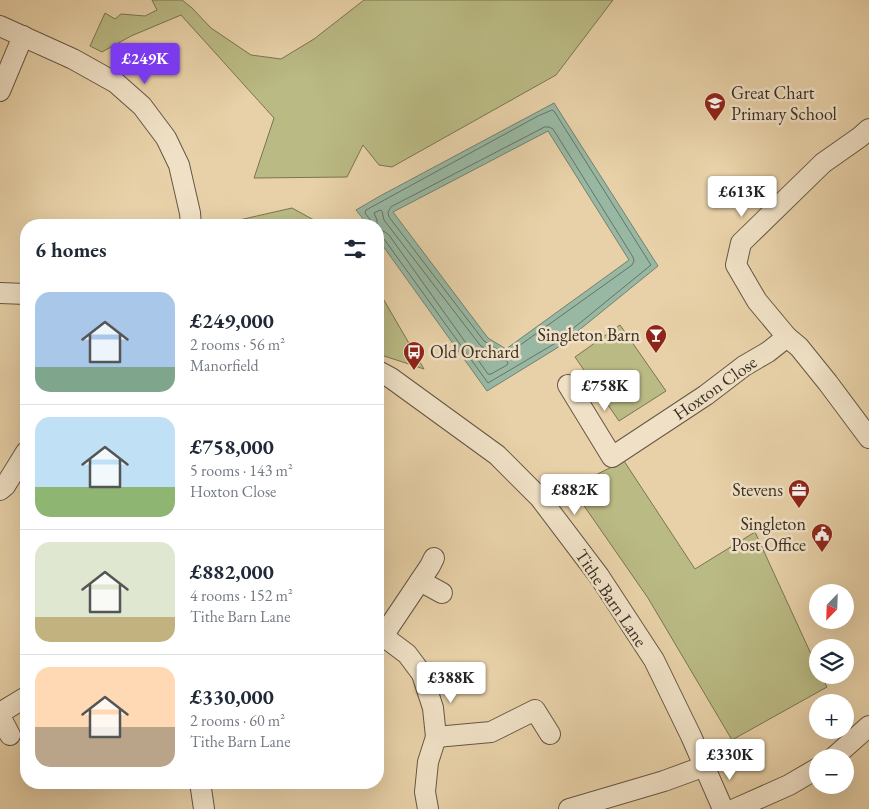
<!DOCTYPE html>
<html lang="en">
<head>
<meta charset="utf-8">
<style>
	:root { --surface:#fff; --page:#f6f6f7; --text:#1f2937; --muted:#747a83; --line:#e0e1e3; --accent:#7c3aed }
	body { margin:0; font-family:"EB Garamond",serif; background:var(--page); color:var(--text); height:100vh; display:flex; flex-direction:column; font-size:19px; white-space:nowrap }
	* { box-sizing:border-box; margin:0 }
	p { font-size:16px; color:var(--muted) }
	.icon { flex:none; width:28px; height:28px; fill:none; stroke:currentColor; stroke-width:2; stroke-linecap:round; stroke-linejoin:round }
	.map { position:relative; flex:1; overflow:hidden }
	.sheet { position:absolute; left:20px; top:219px; width:364px; height:570px; display:flex; flex-direction:column; background:var(--surface); border-radius:20px; box-shadow:0 5px 20px #0002 }
	.sheet>* { flex:none }
	.needle { width:32px; rotate:203deg }
	.buttons { position:absolute; left:809px; top:584px; display:grid; gap:10px }
	.buttons a { display:grid; place-items:center; width:45px; height:45px; border-radius:50%; background:var(--surface); box-shadow:0 5px 20px #0002; font-size:25px }
	.price { position:absolute; translate:-50% -42px; padding:0 11px; border-radius:5px; background:#fff; color:#222; font-size:16px; line-height:32px; filter:drop-shadow(0 1px 2px #0008) }
	.price::after { content:''; position:absolute; left:50%; top:30px; width:15px; height:11px; margin-left:-8px; background:inherit; clip-path:polygon(0 0,100% 0,50% 100%) }
	.price.active { background:var(--accent); color:#fff }
	ul { padding:0; list-style:none }
	li { display:flex; align-items:center; gap:15px; height:125px; padding:0 15px }
	li+li { border-top:1px solid var(--line) }
	li span { display:grid; place-items:center; flex:none; width:140px; height:100px; border-radius:15px; color:#555 }
	li>.icon { margin-inline-start:auto }
	span .icon { width:60px; height:60px; fill:#fffc; stroke-width:1 }
	li b { font-size:21px }
	h2 { display:flex; justify-content:space-between; align-items:center; height:60px; padding:0 15px; font-size:21px }
	.map>svg:first-child { display:block }
	.green { fill:#baba84; stroke:#7a7454 }
	.water { fill:#98b8a3; stroke:#728171; fill-rule:evenodd }
	.lines { fill:none; stroke-linecap:round; stroke-linejoin:round }
	.shore { stroke:#687364; stroke-width:1 }
	.minor-casing { stroke:#655746; stroke-width:22 }
	.minor { stroke:#f0e1c6; stroke-width:20 }
	.labels { text-anchor:middle; stroke-width:5; stroke-linejoin:round; paint-order:stroke }
	.poi-label { font-size:18px; fill:#392e25; stroke:#f0e1c6; text-anchor:end }
	.street-label { font-size:18px; fill:#392e25; stroke:#f0e1c6 }
</style>
</head>
<body>
<div class="map">
<svg width="869" height="809" viewBox="0 0 869 809">
	<rect width="100%" height="100%" fill="#e8d1a8"/>
	<filter id="stains"><feTurbulence type="fractalNoise" baseFrequency=".004" numOctaves="4"/><feColorMatrix values="0 0 0 0 .2 0 0 0 0 .09 0 0 0 0 .02 0 0 0 .5 -.17"/></filter>
	<radialGradient id="worn" r=".72"><stop offset=".6" stop-color="#630" stop-opacity="0"/><stop offset="1" stop-color="#630" stop-opacity=".3"/></radialGradient>
	<g class="green">
		<path d="M152,0H182L192,8L211,28L251,55L281,59L314,39L364,0H613L556,75L392,167L379,165L363,145L347,177L254,178L274,118L181,15L131,36L102,52L90,46L105,13L115,19L121,14L145,16L157,10Z"/>
		<path d="M292,208L323,225H209L226,223Z"/>
		<path d="M378,290L424,369L378,354Z"/>
		<path d="M620,325L666,391L619,421L575,357Z"/>
		<path d="M624,461L695,569L755,532L817,667L818,675H821L827,687L732,740L648,598L571,487Z"/>
	</g>
	<path class="water" d="M554,103L658,266L557,348L487,391L378,239V225H368L356,210L380,196ZM548,131L629,260L506,349L488,338L393,212Z"/>
	<g class="lines">
		<g class="shore">
			<path d="M545,127H549L553,129L633,257L634,261L632,265L509,353L505,354L484,341L389,217L388,212L391,207Z"/>
			<path d="M371,225V221L365,213L366,210L538,116L552,110L554,111L651,265L554,344L488,383L384,239L381,237H378"/>
			<path d="M377,225V220L374,213L380,210L382,211L384,220L480,345L499,359L507,361L508,363L507,365L491,374H488L389,235L385,232L378,229"/>
		</g>
		<g class="minor-casing">
			<g id="minor">
				<path d="M0,26L73,59L116,83L142,106L166,138L179,165L190,213L191,225"/>
				<path d="M0,91L23,36"/>
				<path d="M869,129L860,137L823,163L741,243L736,265L757,301L787,337L799,347L828,383L869,438"/>
				<path d="M0,293L26,294"/>
				<path d="M378,371L391,378L497,455L540,498L599,576L654,660L691,736L723,809"/>
				<path d="M568,385L612,457L706,395L744,366L768,352L787,337"/>
				<path d="M0,490L5,486L26,452"/>
				<path d="M420,581L442,593"/>
				<path d="M383,636L407,654L422,674L433,708L436,737L428,762L425,792L428,809"/>
				<path d="M378,638L383,636L430,566L434,558"/>
				<path d="M0,713L26,697"/>
				<path d="M0,716L10,735"/>
				<path d="M436,737L491,732L535,710L550,734"/>
				<path d="M833,758L869,726"/>
				<path d="M200,782L204,809"/>
				<path d="M569,809L664,781L705,766"/>
				<path d="M735,809L789,785L818,768"/>
			</g>
		</g>
		<use href="#minor" class="minor"/>
	</g>
	<defs>
		<g id="school-pin" transform="scale(1.125)"><path d="M0 17L-7.5 6A9.5 9.5 0 1 1 7.5 6Z" fill="#8f2418" stroke="#f0e1c6"/><path d="M0-5L7-2L0 1L-7-2ZM-4 1L0 2.5L4 1V4Q0 6-4 4Z" fill="#fff"/></g>
		<g id="bar-pin" transform="scale(1.125)"><path d="M0 17L-7.5 6A9.5 9.5 0 1 1 7.5 6Z" fill="#8f2418" stroke="#f0e1c6"/><path d="M-6-5H6L.8 .8V4.5H3.5V6h-7V4.5H-.8V.8Z" fill="#fff"/></g>
		<g id="bus-pin" transform="scale(1.125)"><path d="M0 17L-7.5 6A9.5 9.5 0 1 1 7.5 6Z" fill="#8f2418" stroke="#f0e1c6"/><path d="M-5-6H5V4H4V6H2V4H-2V6H-4V4H-5ZM-3.5-4V0h7V-4ZM-3.5 1.2v1.5H-2V1.2ZM2 1.2v1.5H3.5V1.2Z" fill="#fff"/></g>
		<g id="office-pin" transform="scale(1.125)"><path d="M0 17L-7.5 6A9.5 9.5 0 1 1 7.5 6Z" fill="#8f2418" stroke="#f0e1c6"/><path d="M-6-3h4V-5.5h4V-3h4V5H-6ZM-1-4.5V-3h2v-1.5ZM-6 0V1H6V0Z" fill="#fff"/></g>
		<g id="civic-pin" transform="scale(1.125)"><path d="M0 17L-7.5 6A9.5 9.5 0 1 1 7.5 6Z" fill="#8f2418" stroke="#f0e1c6"/><path d="M-.6-6.5H3V-4.5H.6V-3L4-1V1h2V6H-6V1h2V-1L-.6-3ZM-1.2 2.5V6h2.4V2.5Z" fill="#fff"/></g>
	</defs>
	<g fill-rule="evenodd">
		<use href="#school-pin" x="715" y="103"/>
		<use href="#bar-pin" x="656" y="335"/>
		<use href="#bus-pin" x="414" y="352"/>
		<use href="#office-pin" x="799" y="490"/>
		<use href="#civic-pin" x="822" y="534"/>
	</g>
	<g class="labels">
		<g class="poi-label">
			<text x="731" y="99" text-anchor="start">Great Chart<tspan x="731" dy="21">Primary School</tspan></text>
			<text x="640" y="341">Singleton Barn</text>
			<text x="430" y="358" text-anchor="start">Old Orchard</text>
			<text x="783" y="496">Stevens</text>
			<text x="806" y="530">Singleton<tspan x="806" dy="21">Post Office</tspan></text>
		</g>
		<g class="street-label">
			<text transform="translate(715 388) rotate(-35)" y="6">Hoxton Close</text>
			<text transform="translate(611 598) rotate(56)" y="6">Tithe Barn Lane</text>
		</g>
	</g>
	<rect width="100%" height="100%" filter="url(#stains)"/>
	<rect width="100%" height="100%" fill="url(#worn)"/>
</svg>
<div class="buttons">
<a><svg class="needle" viewBox="-14 -14 28 28"><path d="M0-13l5 13h-10z" fill="#e53935"/><path d="M0 13l5-13h-10z" fill="#747a83"/></svg></a>
<a><svg class="icon" aria-label="layers" viewBox="0 0 24 24"><path d="M12 4l9 5-9 5-9-5zM3 14l9 5 9-5"/></svg></a>
<a>+</a>
<a>−</a>
</div>
<b class="price active" style="left:145px;top:85px">£249K</b>
<b class="price" style="left:742px;top:218px">£613K</b>
<b class="price" style="left:605px;top:412px">£758K</b>
<b class="price" style="left:575px;top:516px">£882K</b>
<b class="price" style="left:451px;top:704px">£388K</b>
<b class="price" style="left:730px;top:781px">£330K</b>
<section class="sheet">
<h2>6 homes<svg class="icon" aria-label="filters" viewBox="0 0 24 24"><path d="M4 7h16M4 17h16"/><circle cx="9" cy="7" r="2"/><circle cx="15" cy="17" r="2"/></svg></h2>
<ul>
<li><span style="background:linear-gradient(#a9c7e8 75%,#7fa58c 0)"><svg class="icon" aria-label="home" viewBox="0 0 24 24"><path d="M3 11l9-7 9 7M6 9v11h12V9"/></svg></span><div><b>£249,000</b><p>2 rooms · 56 m²</p><p>Manorfield</p></div></li>
<li><span style="background:linear-gradient(#bfe0f5 70%,#8fb573 0)"><svg class="icon" aria-label="home" viewBox="0 0 24 24"><path d="M3 11l9-7 9 7M6 9v11h12V9"/></svg></span><div><b>£758,000</b><p>5 rooms · 143 m²</p><p>Hoxton Close</p></div></li>
<li><span style="background:linear-gradient(#dfe7d0 75%,#c2b280 0)"><svg class="icon" aria-label="home" viewBox="0 0 24 24"><path d="M3 11l9-7 9 7M6 9v11h12V9"/></svg></span><div><b>£882,000</b><p>4 rooms · 152 m²</p><p>Tithe Barn Lane</p></div></li>
<li><span style="background:linear-gradient(#ffd9b3 60%,#b9a48a 0)"><svg class="icon" aria-label="home" viewBox="0 0 24 24"><path d="M3 11l9-7 9 7M6 9v11h12V9"/></svg></span><div><b>£330,000</b><p>2 rooms · 60 m²</p><p>Tithe Barn Lane</p></div></li>
</ul>
</section>
</div>
</body>
</html>
